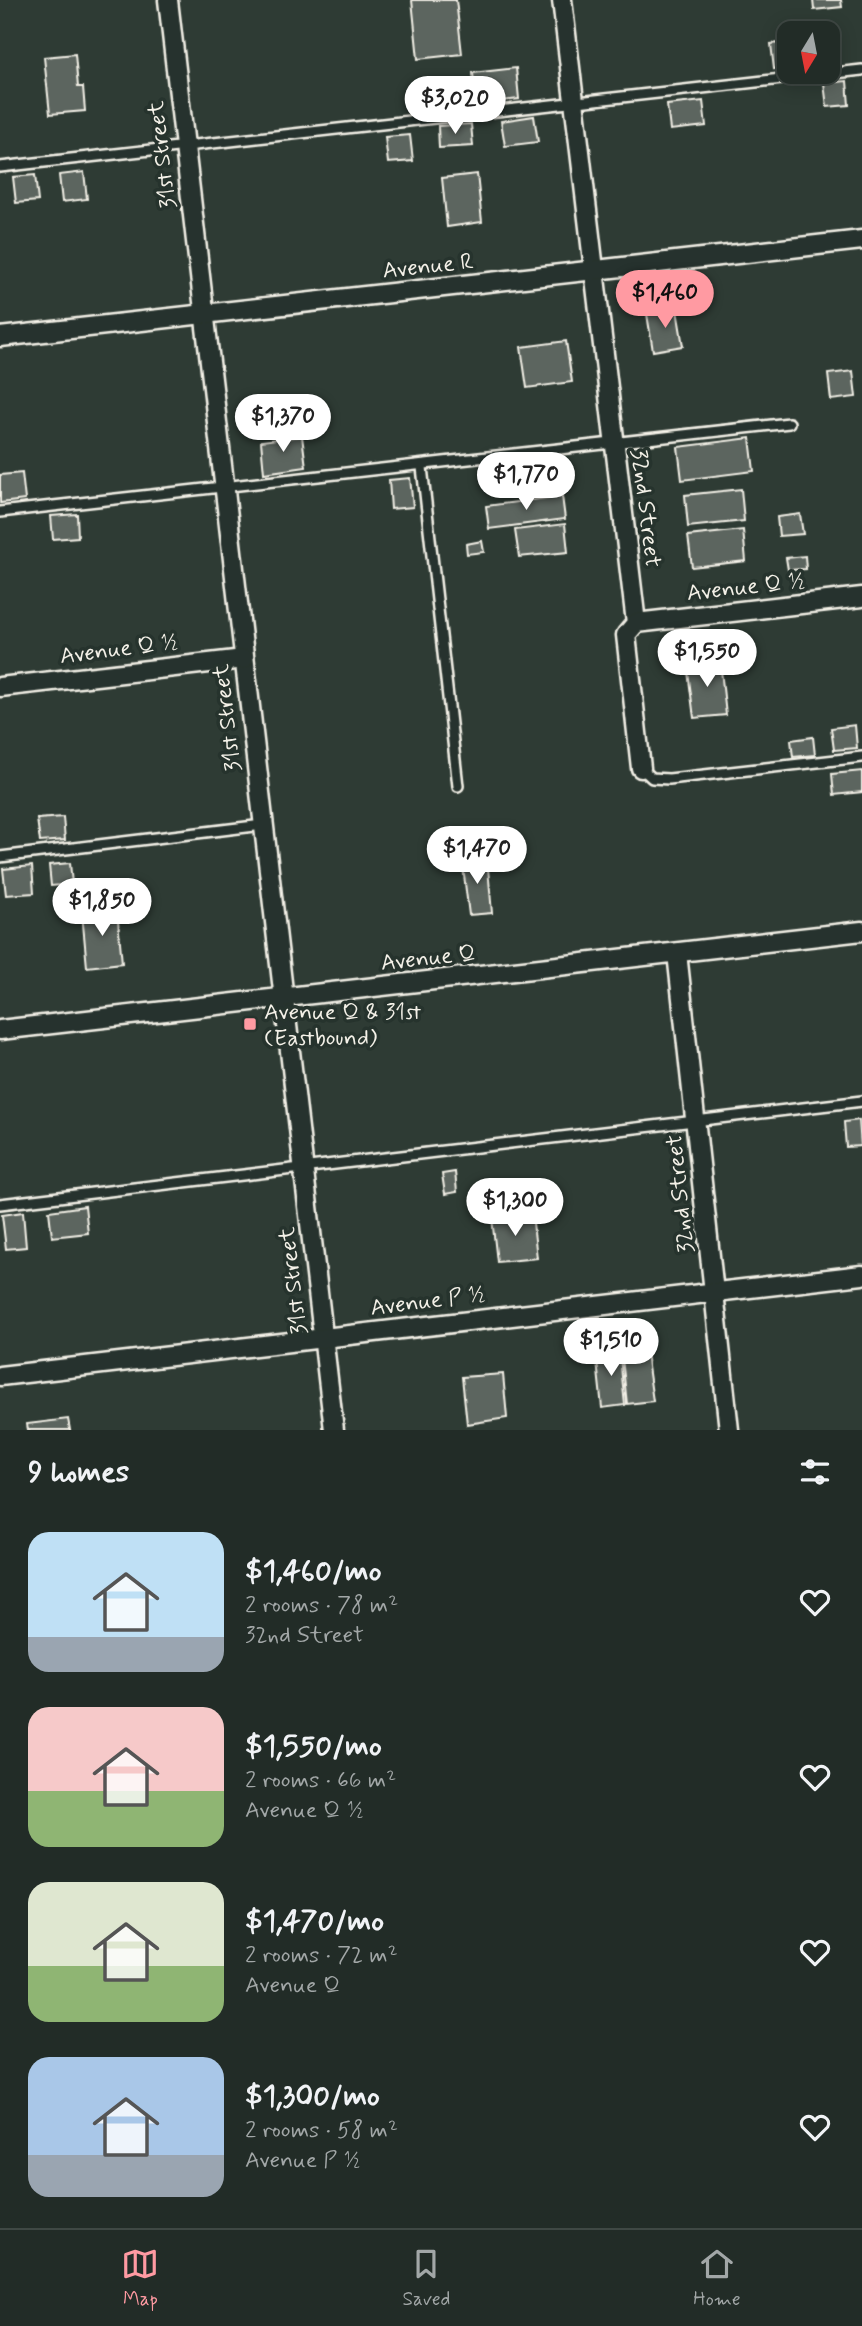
<!DOCTYPE html>
<html lang="en">
<head>
<meta charset="utf-8">
<style>
	:root { --surface:#222c27; --page:#2e3833; --text:#f1f3f6; --muted:#a2a7a7; --line:#3f4844; --accent:#ff9aa2 }
	body { margin:0; font-family:Mynerve,sans-serif; background:var(--page); color:var(--text); height:100vh; display:flex; flex-direction:column; font-size:26px; white-space:nowrap }
	* { box-sizing:border-box; margin:0 }
	p { font-size:23px; color:var(--muted) }
	.icon { flex:none; width:38px; height:38px; fill:none; stroke:currentColor; stroke-width:2; stroke-linecap:round; stroke-linejoin:round }
	.map { position:relative; height:1430px; overflow:hidden }
	.sheet { display:flex; flex-direction:column; background:var(--surface); flex:1 }
	.sheet>* { flex:none }
	.needle { width:46px; rotate:190deg }
	.fabs { position:absolute; left:777px; top:21px; display:grid; gap:14px }
	.fabs a { display:grid; place-items:center; width:63px; height:63px; border-radius:14px; background:var(--surface); box-shadow:0 4px 18px #0003,0 0 0 2px var(--line); font-size:35px }
	.price { position:absolute; translate:-50% -60px; padding:0 16px; border-radius:24px; background:#fff; color:#222; font-size:23px; line-height:46px; filter:drop-shadow(0 2px 4px #0008) }
	.price::after { content:''; position:absolute; left:50%; top:42px; width:21px; height:16px; margin-left:-10px; background:inherit; clip-path:polygon(0 0,100% 0,50% 100%) }
	.price.current { background:var(--accent); color:#111 }
	ul { padding:0; list-style:none }
	li { display:flex; align-items:center; gap:21px; height:175px; padding:0 28px }
	li span { display:grid; place-items:center; flex:none; width:196px; height:140px; border-radius:21px; color:#555 }
	li>.icon { margin-inline-start:auto }
	span .icon { width:84px; height:84px; fill:#fffc; stroke-width:1 }
	li b { font-size:30px }
	h2 { display:flex; justify-content:space-between; align-items:center; height:84px; padding:0 28px; font-size:30px }
	.tab-bar { display:flex; justify-content:space-around; align-items:center; height:98px; border-top:2px solid var(--line); background:var(--surface); font-size:19px; color:var(--muted) }
	.tab-bar a { display:grid; justify-items:center; gap:4px }
	.tab-bar .current { color:var(--accent) }
	.map>svg:first-child { display:block }
	.building { fill:#5c655e; stroke:#f4f1e8; stroke-width:2 }
	.lines { fill:none; stroke-linecap:round; stroke-linejoin:round }
	.service-casing { stroke:#f4f1e8; stroke-width:14 }
	.minor-casing { stroke:#f4f1e8; stroke-width:23 }
	.service { stroke:#26332d; stroke-width:9 }
	.minor { stroke:#26332d; stroke-width:18 }
	.poi-dot { fill:#ff9aa2; stroke:#26332d; stroke-width:2.5 }
	.labels { text-anchor:middle; stroke-width:7; stroke-linejoin:round; paint-order:stroke }
	.street-label { font-size:23px; fill:#f4f1e8; stroke:#26332d }
	.poi-label { font-size:23px; fill:#f4f1e8; stroke:#26332d; text-anchor:start }
</style>
</head>
<body>
<div class="map">
<svg width="862" height="1430" viewBox="0 0 862 1430">
	<rect width="100%" height="100%" fill="#2e3b34"/>
	<filter id="ink" filterUnits="userSpaceOnUse"><feTurbulence type="fractalNoise" baseFrequency=".0143" numOctaves="2"/><feDisplacementMap in="SourceGraphic" scale="14" xChannelSelector="R" yChannelSelector="G"/><feConvolveMatrix kernelMatrix="1 2 1 2 8 2 1 2 1" color-interpolation-filters="sRGB"/></filter>
	<g filter="url(#ink)">
		<g class="building">
			<path d="M412,0H456L462,54L418,59Z"/>
			<path d="M813,0H841L842,7L814,10Z"/>
			<path d="M789,42V67L774,69L771,44Z"/>
			<path d="M75,54L78,87H83L85,111L50,114L44,57Z"/>
			<path d="M516,68L519,99L476,104L473,73Z"/>
			<path d="M847,81L849,105L827,107L824,83Z"/>
			<path d="M703,101L706,126L670,130L667,105Z"/>
			<path d="M534,116L538,142L505,146L501,121Z"/>
			<path d="M471,124L473,146L439,148L438,126Z"/>
			<path d="M410,135L413,161L388,163L385,137Z"/>
			<path d="M84,172L87,199L62,202L59,175Z"/>
			<path d="M477,174L482,222L447,227L442,178Z"/>
			<path d="M35,175L38,201L16,203L13,177Z"/>
			<path d="M677,310L683,346L653,351L647,314Z"/>
			<path d="M566,341L572,382L527,388L521,347Z"/>
			<path d="M853,371L856,397L831,400L828,374Z"/>
			<path d="M302,436L306,467L264,473L261,441Z"/>
			<path d="M750,438L754,471L682,480L678,447Z"/>
			<path d="M559,459L562,488L503,495L500,466Z"/>
			<path d="M22,473L25,500L0,503V475Z"/>
			<path d="M410,478L413,507L391,509L389,480Z"/>
			<path d="M741,489L744,521L688,527L685,495Z"/>
			<path d="M562,496L565,519L489,529L486,506Z"/>
			<path d="M77,514L78,537L53,539L51,516Z"/>
			<path d="M800,514L803,534L779,536L777,517Z"/>
			<path d="M565,524L568,552L519,557L515,530Z"/>
			<path d="M743,530L746,561L692,567L688,536Z"/>
			<path d="M482,541L484,552L467,554L466,544Z"/>
			<path d="M805,556L806,569L788,570L786,558Z"/>
			<path d="M720,661L726,715L694,718L687,664Z"/>
			<path d="M855,725L857,748L834,750L831,728Z"/>
			<path d="M813,737L815,755L793,757L791,740Z"/>
			<path d="M862,771V792L834,795L832,774Z"/>
			<path d="M63,817L65,840L40,842L37,819Z"/>
			<path d="M487,857L492,913L469,915L462,859Z"/>
			<path d="M70,863L72,884L51,886L49,865Z"/>
			<path d="M32,866L34,893L6,895L3,869Z"/>
			<path d="M117,910L122,963L87,967L82,913Z"/>
			<path d="M859,1120L861,1146L846,1147L844,1122Z"/>
			<path d="M455,1172L457,1192L445,1194L442,1174Z"/>
			<path d="M85,1206L88,1233L52,1237L49,1211Z"/>
			<path d="M23,1212L26,1247L6,1249L2,1215Z"/>
			<path d="M532,1214L537,1258L497,1262L492,1218Z"/>
			<path d="M645,1346L653,1401L627,1404L621,1349Z"/>
			<path d="M619,1348L625,1405L602,1408L596,1352Z"/>
			<path d="M503,1374L507,1418L467,1424L462,1377Z"/>
			<path d="M68,1419L70,1430H28L27,1424Z"/>
		</g>
		<g class="lines">
			<g class="service-casing">
				<g id="service">
					<path d="M0,167L862,70"/>
					<path d="M422,467L458,786"/>
					<path d="M0,512L789,423"/>
					<path d="M641,768L652,778L669,779L862,757"/>
					<path d="M0,857L263,825"/>
					<path d="M0,1204L862,1101"/>
				</g>
			</g>
			<g class="minor-casing">
				<g id="minor">
					<path d="M168,0L334,1430"/>
					<path d="M562,0L636,623L626,635L641,768"/>
					<path d="M0,337L862,240"/>
					<path d="M636,623L862,597"/>
					<path d="M0,687L244,659"/>
					<path d="M677,953L729,1430"/>
					<path d="M0,1030L862,931"/>
					<path d="M0,1376L862,1275"/>
				</g>
			</g>
			<use href="#service" class="service"/>
			<use href="#minor" class="minor"/>
		</g>
	</g>
	<rect class="poi-dot" x="243" y="1017" width="14" height="14" rx="3.5"/>
	<g class="labels">
		<g class="street-label">
			<text transform="translate(161 155) rotate(-97)" y="8">31st Street</text>
			<text transform="translate(428 265) rotate(-6)" y="8">Avenue R</text>
			<text transform="translate(647 508) rotate(83)" y="8">32nd Street</text>
			<text transform="translate(746 586) rotate(-6)" y="8">Avenue Q ½</text>
			<text transform="translate(119 648) rotate(-7)" y="8">Avenue Q ½</text>
			<text transform="translate(226 718) rotate(-97)" y="8">31st Street</text>
			<text transform="translate(428 957) rotate(-6)" y="8">Avenue Q</text>
			<text transform="translate(679 1194) rotate(-96)" y="8">32nd Street</text>
			<text transform="translate(292 1281) rotate(-97)" y="8">31st Street</text>
			<text transform="translate(428 1300) rotate(-7)" y="8">Avenue P ½</text>
		</g>
		<g class="poi-label">
			<text x="264" y="1019">Avenue Q &amp; 31st<tspan x="264" dy="26">(Eastbound)</tspan></text>
		</g>
	</g>
</svg>
<div class="fabs">
<a><svg class="needle" viewBox="-14 -14 28 28"><path d="M0-13l5 13h-10z" fill="#e53935"/><path d="M0 13l5-13h-10z" fill="#a2a7a7"/></svg></a>
</div>
<b class="price" style="left:455px;top:136px">$3,020</b>
<b class="price current" style="left:665px;top:330px">$1,460</b>
<b class="price" style="left:283px;top:454px">$1,370</b>
<b class="price" style="left:526px;top:512px">$1,770</b>
<b class="price" style="left:707px;top:689px">$1,550</b>
<b class="price" style="left:477px;top:886px">$1,470</b>
<b class="price" style="left:102px;top:938px">$1,850</b>
<b class="price" style="left:515px;top:1238px">$1,300</b>
<b class="price" style="left:611px;top:1378px">$1,510</b>
</div>
<section class="sheet">
<h2>9 homes<svg class="icon" aria-label="filters" viewBox="0 0 24 24"><path d="M4 7h16M4 17h16"/><circle cx="9" cy="7" r="2"/><circle cx="15" cy="17" r="2"/></svg></h2>
<ul>
<li><span style="background:linear-gradient(#bfe0f5 75%,#9aa5b1 0)"><svg class="icon" aria-label="home" viewBox="0 0 24 24"><path d="M3 11l9-7 9 7M6 9v11h12V9"/></svg></span><div><b>$1,460/mo</b><p>2 rooms · 78 m²</p><p>32nd Street</p></div><svg class="icon" aria-label="heart" viewBox="0 0 24 24"><path d="M12 20l-8-8c-3-5 5-10 8-4 3-6 11-1 8 4z"/></svg></li>
<li><span style="background:linear-gradient(#f6c9c9 60%,#8fb573 0)"><svg class="icon" aria-label="home" viewBox="0 0 24 24"><path d="M3 11l9-7 9 7M6 9v11h12V9"/></svg></span><div><b>$1,550/mo</b><p>2 rooms · 66 m²</p><p>Avenue Q ½</p></div><svg class="icon" aria-label="heart" viewBox="0 0 24 24"><path d="M12 20l-8-8c-3-5 5-10 8-4 3-6 11-1 8 4z"/></svg></li>
<li><span style="background:linear-gradient(#dfe7d0 60%,#8fb573 0)"><svg class="icon" aria-label="home" viewBox="0 0 24 24"><path d="M3 11l9-7 9 7M6 9v11h12V9"/></svg></span><div><b>$1,470/mo</b><p>2 rooms · 72 m²</p><p>Avenue Q</p></div><svg class="icon" aria-label="heart" viewBox="0 0 24 24"><path d="M12 20l-8-8c-3-5 5-10 8-4 3-6 11-1 8 4z"/></svg></li>
<li><span style="background:linear-gradient(#a9c7e8 70%,#9aa5b1 0)"><svg class="icon" aria-label="home" viewBox="0 0 24 24"><path d="M3 11l9-7 9 7M6 9v11h12V9"/></svg></span><div><b>$1,300/mo</b><p>2 rooms · 58 m²</p><p>Avenue P ½</p></div><svg class="icon" aria-label="heart" viewBox="0 0 24 24"><path d="M12 20l-8-8c-3-5 5-10 8-4 3-6 11-1 8 4z"/></svg></li>
</ul>
</section>
<nav class="tab-bar">
<a class="current"><svg class="icon" aria-label="map" viewBox="0 0 24 24"><path d="M3 6l6-2 6 2 6-2v14l-6 2-6-2-6 2zM9 4v14M15 6v14"/></svg>Map</a>
<a><svg class="icon" aria-label="saved" viewBox="0 0 24 24"><path d="M7 4h10v16l-5-4-5 4z"/></svg>Saved</a>
<a><svg class="icon" aria-label="home" viewBox="0 0 24 24"><path d="M3 11l9-7 9 7M6 9v11h12V9"/></svg>Home</a>
</nav>
</body>
</html>
